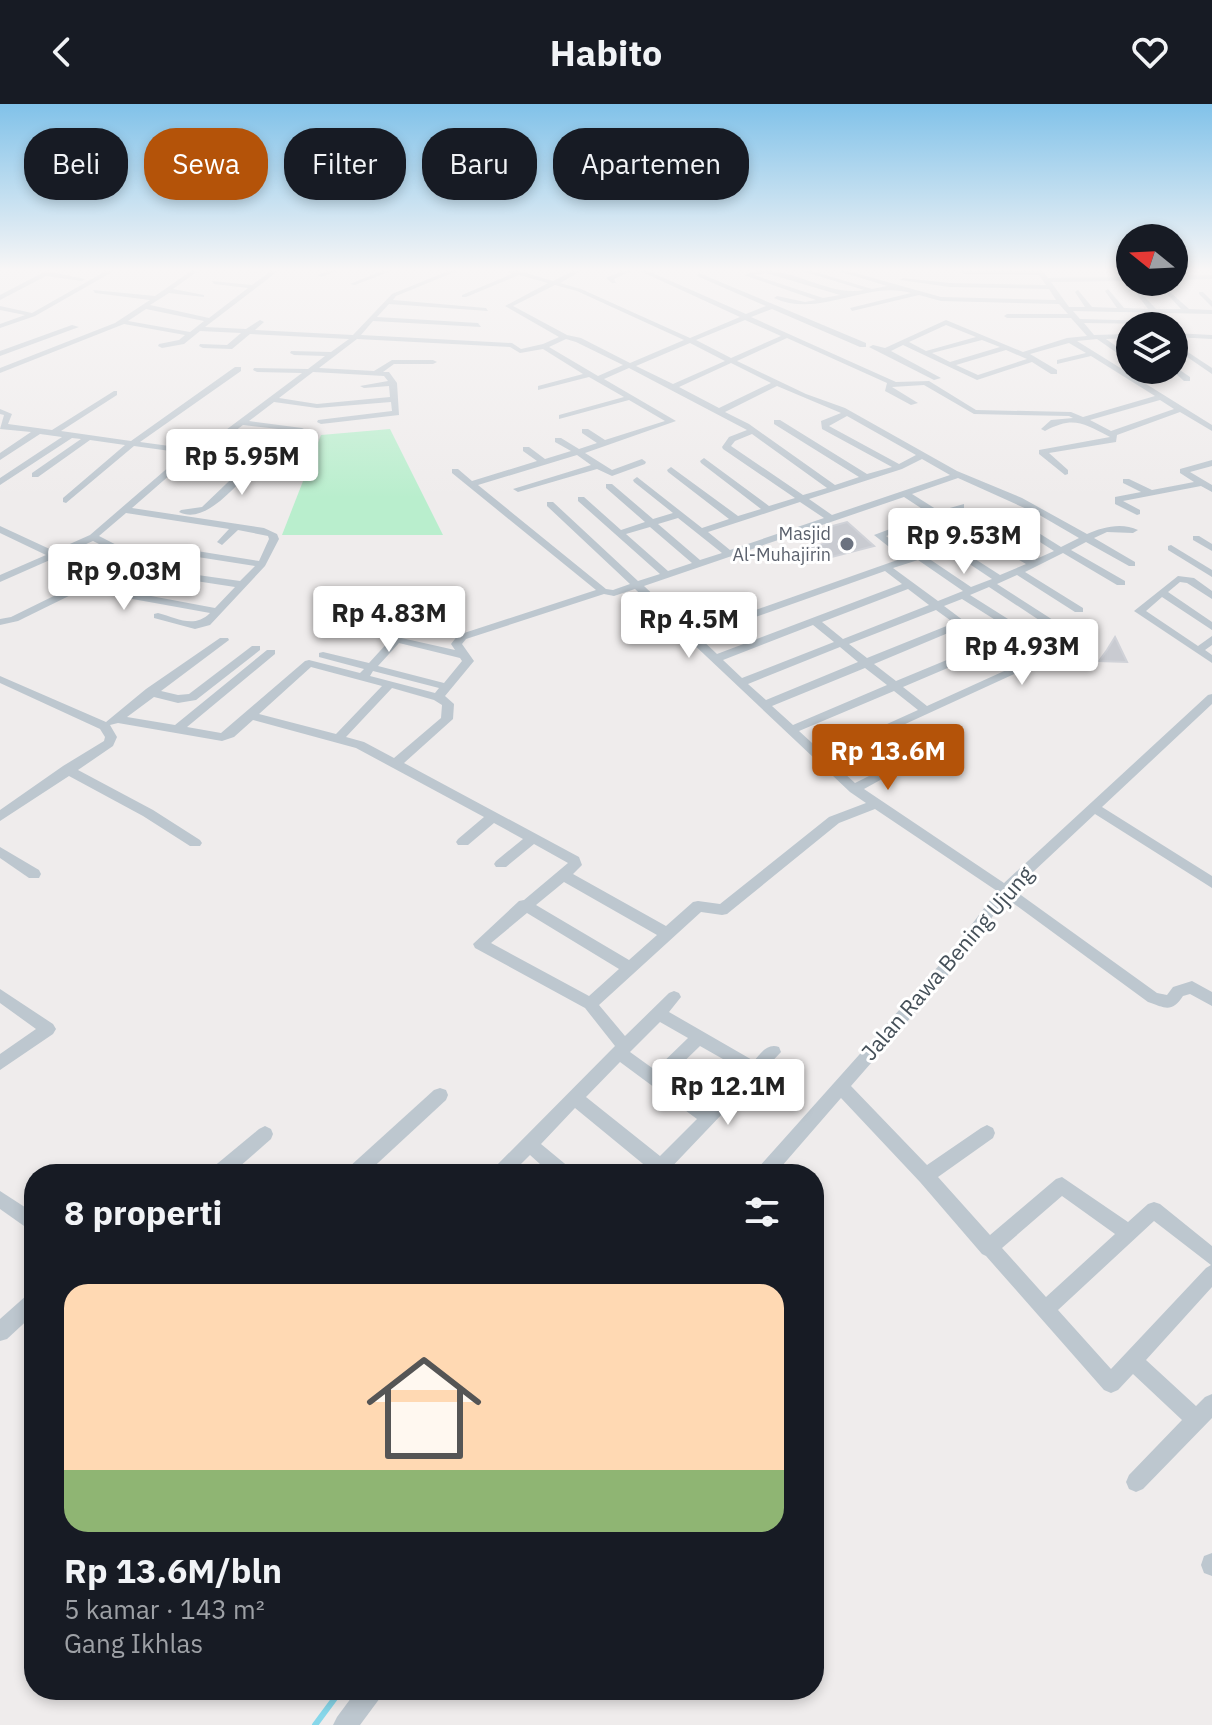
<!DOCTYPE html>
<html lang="id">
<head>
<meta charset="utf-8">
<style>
	:root { --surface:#171b24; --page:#242831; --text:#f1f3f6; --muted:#9ea1a6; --accent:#b45309 }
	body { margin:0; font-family:"IBM Plex Sans",sans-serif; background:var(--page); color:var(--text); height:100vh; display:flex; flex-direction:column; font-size:30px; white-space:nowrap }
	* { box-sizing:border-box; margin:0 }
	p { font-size:26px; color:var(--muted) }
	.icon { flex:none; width:44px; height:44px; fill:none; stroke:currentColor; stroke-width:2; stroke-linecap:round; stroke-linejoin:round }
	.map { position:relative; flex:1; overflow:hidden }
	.sheet { position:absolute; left:24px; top:1060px; width:800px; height:536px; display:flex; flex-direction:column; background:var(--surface); border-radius:32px; box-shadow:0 4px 12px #0003 }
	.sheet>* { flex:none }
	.top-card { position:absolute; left:24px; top:24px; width:800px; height:72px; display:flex; gap:16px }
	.needle { width:52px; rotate:288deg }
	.buttons { position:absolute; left:1116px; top:120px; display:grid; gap:16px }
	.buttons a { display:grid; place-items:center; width:72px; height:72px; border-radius:50%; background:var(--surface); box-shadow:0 4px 12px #0003; font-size:40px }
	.price { position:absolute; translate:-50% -68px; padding:0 18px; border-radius:8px; background:#fff; color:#222; font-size:26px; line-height:52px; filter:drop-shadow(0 2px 4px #0008) }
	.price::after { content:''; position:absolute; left:50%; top:48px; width:24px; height:18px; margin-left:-12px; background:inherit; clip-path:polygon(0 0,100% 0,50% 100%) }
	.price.active { background:var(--accent); color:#fff }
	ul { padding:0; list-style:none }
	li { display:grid; align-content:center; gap:16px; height:424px; padding:0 40px }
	li span { display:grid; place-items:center; height:248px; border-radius:24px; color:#555 }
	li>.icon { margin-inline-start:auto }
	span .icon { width:144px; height:144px; fill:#fffc; stroke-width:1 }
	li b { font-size:34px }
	h2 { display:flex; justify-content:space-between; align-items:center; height:96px; padding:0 40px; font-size:34px }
	.chip { padding:0 28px; border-radius:32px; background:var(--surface); box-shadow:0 4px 12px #0003; font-size:28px; line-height:72px }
	.chip.active { background:var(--accent); color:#fff }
	header { display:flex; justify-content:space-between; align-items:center; height:104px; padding:0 40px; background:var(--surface); font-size:36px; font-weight:700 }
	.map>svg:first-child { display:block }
	.green { fill:#b9eecd }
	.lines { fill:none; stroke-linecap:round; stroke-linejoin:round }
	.stream { stroke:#87d7ea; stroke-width:6 }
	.building { fill:#c9cbd1; stroke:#d0d2d8; stroke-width:2 }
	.minor { fill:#bdc7cf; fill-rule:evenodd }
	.worship-dot { fill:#6b7280; stroke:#fff; stroke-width:3 }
	.labels { text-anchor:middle; stroke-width:6; stroke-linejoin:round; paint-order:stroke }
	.far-worship-label { font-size:18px; fill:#5b616d; stroke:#fff; text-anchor:end }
	.street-label { font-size:22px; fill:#455059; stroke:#fff }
</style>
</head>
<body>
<header><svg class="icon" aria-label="back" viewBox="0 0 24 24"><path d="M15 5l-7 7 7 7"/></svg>Habito<svg class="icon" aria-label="heart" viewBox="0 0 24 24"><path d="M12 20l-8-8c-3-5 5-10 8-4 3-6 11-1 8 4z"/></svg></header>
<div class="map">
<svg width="1212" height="1621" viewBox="0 0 1212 1621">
	<rect width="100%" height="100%" fill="#efecec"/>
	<path class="green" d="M390,325L443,431H282L321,331Z"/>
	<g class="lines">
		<path class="stream" d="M315,1621L341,1586"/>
	</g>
	<g class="building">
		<path d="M847,418L874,442L805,460L792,448L827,439L814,427Z"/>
		<path d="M1115,533L1127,558L1099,557L1107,546Z"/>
	</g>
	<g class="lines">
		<g class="minor">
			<path d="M46,167L85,175L82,177L46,172L0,196V191Z"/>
			<path d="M106,167H114L35,212L0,224V220L25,211L0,206V202L32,209Z"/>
			<path d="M191,167H198L173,185L204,191V193L169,189L150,201L209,214L248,184L214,180L212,177L252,181L271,167H278L205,223L246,225L260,216L264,218L255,226L353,231L392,190L448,167H457L396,192L393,196L486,204L488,207L389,200L377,213L478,219L481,223L373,217L361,231L512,239L521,245L543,240L559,233L505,202L548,179L519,171L466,193H462V191L512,170L507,167H519L553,177L573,167H581L560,179L581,185L690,234L740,213L640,167H648L746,210L766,202L697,172L699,169L866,239V243H860L772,205L751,213L896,278L929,277L976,306L1071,308L1083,313L1155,292L1091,252L1057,260V256L1086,249L1069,239L1030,250L1057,266V270H1051L1032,258L977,276L903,241L891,247L941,274L934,276L869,243L873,241L885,244L946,216L1023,248L1067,234L1087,232L1071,214H1007L1004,212L1007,210H1068L1059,200L941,197L919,191L852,207L850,204L911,189C866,176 820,215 774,194L777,192L805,198L816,196L744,171C783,154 825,194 864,186L802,167H812L872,185L887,182L838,167H848L941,193L1056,196L1049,185L950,183L900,176L903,174L950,179L1046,181L1039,171L964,170L961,167H1043L1048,174L1130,173V177L1051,178L1069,203H1085L1075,188L1078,186L1092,203L1117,204L1105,187L1108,185L1124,204L1148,205L1136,189L1139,187L1156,205H1181L1167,190L1170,188L1189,205L1212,206V210L1073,207L1080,215L1156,217L1154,220L1084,219L1094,231L1130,230V234L1106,235L1130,252V258L1097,235L1077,237L1212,321V327L1180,308L1117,331L1116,338L1049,349L1068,366V370L1065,371L1039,350V346L1110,333C1082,319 1074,312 1045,327L1041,325L1051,316L1073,314L1069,312L974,310L924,281L892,283L918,299L911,301L885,287L887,279L787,234L737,257L806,290L845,304L957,367L1022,394L1087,430C1102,423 1122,418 1138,426L1133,429L1107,428L1094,434L1135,458V462H1129L1086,438L1071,446L1125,477V481H1117L1063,449L1025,468L1083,504V508H1075L1017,471L997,480L1053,516V520H1045L989,483L970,491L1054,544V548H1046L962,495L944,502L1027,564L829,655L855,679L901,656L905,655L911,659L864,685L1004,779L1208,591L1212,590V600L1102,703L1212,772V784L1095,710L1014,786L1157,889L1167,891L1173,883L1192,877L1212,888V902L1190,890L1183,892C1172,909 1165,904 1148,898L1006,794L961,856L851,982L927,1061L981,1024L987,1021L993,1024L995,1029L993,1034L938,1073L990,1131L1056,1075L1062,1073L1128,1118L1148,1100L1154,1098L1160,1100L1212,1142V1183L1146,1256L1196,1302L1205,1293L1212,1290V1314L1143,1385L1136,1388L1129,1385L1126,1378L1129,1371L1182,1316L1133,1270L1118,1286L1111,1289L1104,1286L986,1152L982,1150L920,1078L841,994L775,1070H755L758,1064L951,848L997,787L875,705L839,719L727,810L722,811L701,808L599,901L625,932L669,889L674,887L679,889L681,893L669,908L754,957C761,949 767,939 779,943L781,948L665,1070H645L648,1064L575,1004L541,1040L570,1064L573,1070H551L530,1051L511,1070H491L494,1064L615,942L585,904L475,844L473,840L519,797L524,796L568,759L534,740L506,763H496L494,760L496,757L523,735L494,719L468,741H458L456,738L458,735L484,713L356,644L253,616L234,633L222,637L118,619L110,621L117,633L113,642L78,666L153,706L200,736L202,739L200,742H190L143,712L69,672L0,717V706L63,662L104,637L105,633L100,625L0,579V572L106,618L146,585L220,534H228L229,536L161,587L178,591L189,590L252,542H260V546L196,596L178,599L154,593L127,613L175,621L267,546H275V550L187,623L221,629L305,557L309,556L360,569L364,565L319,553V549L323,548L369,559L390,536L348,526V522L455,546L451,540L458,531L596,486L452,369V365H458L472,377L537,357L523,347V343H529L545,355L571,347L555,338V334H561L579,345L597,339L582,329V325H588L605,336L665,317L629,296L559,315V311L624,293L589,273L538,286V282L583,270L543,245L520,249L510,243L357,235L319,264L374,267L392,256H433L437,258L433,260H394L383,268H389L397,279L399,311L321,320L317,318L318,316L392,307L391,298L317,304L274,298L249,317L302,324L306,326L305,328L243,321L208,347L300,359L303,360V364L258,359C239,377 207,422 179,408L181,406L202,403L249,358L194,350L132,404L264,424L277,430L279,435L265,462L210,521L195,525L154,514V510L158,509C177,514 194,525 210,509L116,492L108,485L141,463L240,477L255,462L172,449L167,446L172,443L259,457L269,435L268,432L238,426L222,441L217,438L229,425L126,409L99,432L140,453V457L18,517L0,521V515L11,513L129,455L93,437L0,478V471L46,451L0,429V422L54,447L90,431L185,349L134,342L66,399L63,398V394L125,341L90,336L38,373H32V369L81,335L72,334L0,381V374L62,333L40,330L0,356V349L31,328L0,325L4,311L0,310V305L12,310L8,320L52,326L114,287H117V291L61,327L131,337L235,263H241V267L140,338L199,346L302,269L257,268L253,266L254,264L308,265L325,252L294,251L290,249L291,247L331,248L349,235L250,230L232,245L203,244L199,242L200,240L227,241L241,229L200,227L184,240L162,244L158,242L159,240L179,236L185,231L124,220L0,269V264L115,219L150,196L95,189L93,186L155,192ZM766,169L840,191L823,194L754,171ZM555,181L577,187L684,236L630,259L581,234L567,231L513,202ZM146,205L204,217L190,228L128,217ZM745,216L781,232L731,254L696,236ZM946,221L976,233L926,247L909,238ZM566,235L576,238L623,261L598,272L549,243ZM982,236L1000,243L950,258L932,249ZM690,239L725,257L673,280L636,262ZM1006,246L1027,255L978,271L956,261ZM731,259L771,279L719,304L679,283ZM629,264L747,326L729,333L722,343L723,345L795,394L769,402L704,354L700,357L701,359L761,405L738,412L671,363L667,366L668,368L729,415L702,424L637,373L633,376L634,378L673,409L653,415L612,380H606V384L645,418L621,426L584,393H578V397L660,470L638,477L553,398H547V402L630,480L613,486L606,485L478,381L577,351L591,361L513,385L518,388L597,365L612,372L645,360L646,358L642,355L612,366L585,349L676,317L604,275ZM313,268L384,272L388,277L360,282L364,284L389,282L390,293L317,300L279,294ZM777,282L841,309L821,317L822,325L892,363L867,370L780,316H774V320L859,373L835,381L749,320L725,308ZM1160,296L1174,305L1111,327L1090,316ZM847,312L916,351L899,360L829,322ZM752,330L827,384L803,391L731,342L735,337ZM922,355L950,371L832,411L809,395L902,365ZM958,374L1029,406L969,426L945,411L964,404V400L939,407L912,390ZM904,393L930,410L874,431L903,454L693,528L644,482ZM800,398L824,414L730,446L708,428ZM1036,409L1079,434L1061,443L1018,416ZM678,414L722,449L700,456L658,420ZM937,414L966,432L976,431L1026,460L1000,471L950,439H944V443L992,475L971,483L922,450L911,451L886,432ZM1010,419L1054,447L1034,456L984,428ZM650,423L692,459L668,467L626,430ZM918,456L963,487L938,497L893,464ZM885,467L902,480L717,550L699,533ZM143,469L235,483L215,504L119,486ZM635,485L850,688L866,699L829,713L720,800L698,797L693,798L666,822L573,770L582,761L579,753L404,659L453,615L454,600L445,592L474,557L462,540L466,535L604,490L614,492ZM908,485L929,501L843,535L822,518ZM936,506L954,519L867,554L849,540ZM813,521L834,538L742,574L723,556ZM960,524L983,541L896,577L874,560ZM399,539L460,554L462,557L444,579L378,562ZM840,543L858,558L766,596L748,580ZM990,546L1013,563L927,602L903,583ZM311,563L382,582L336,630L259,610ZM865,564L887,581L793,621L772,602ZM373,567L439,584L435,589L370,572ZM392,584L434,596L442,601L441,614L394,654L364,638L346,633ZM894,587L918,606L823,649L799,627ZM564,778L657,831L629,856L536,801ZM527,809L619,865L589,892L491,839ZM660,918L688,934L655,966L630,948ZM700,942L744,967L708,1004L667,974ZM620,958L697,1015L660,1052L586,993ZM1062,1092L1115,1130L1046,1193L1002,1144ZM1154,1117L1211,1161L1206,1164L1111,1265L1058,1206Z"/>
			<path d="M327,167H337L321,173L318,171Z"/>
			<path d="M382,167H391L355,181L350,180Z"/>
			<path d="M622,167H631L614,175L616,179H612L606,174Z"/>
			<path d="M1212,171V175L1174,176V172Z"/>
			<path d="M1199,188H1203L1212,197V203L1199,190Z"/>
			<path d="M72,221L79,223L0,252V247Z"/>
			<path d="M1174,229L1212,231V235L1174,233Z"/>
			<path d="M1174,239L1212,264V270L1174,244Z"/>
			<path d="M1174,262L1190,273V277H1184L1172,266H1174Z"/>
			<path d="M1138,266H1147L1161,278L1154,280Z"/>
			<path d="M1212,356V362L1190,368L1212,381V388L1201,382L1123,397L1140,406V410L1137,411L1115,400V393L1141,388L1123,379V375H1129L1152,386L1194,378L1180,369V365Z"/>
			<path d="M1193,432H1199L1212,440V447L1193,436Z"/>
			<path d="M1171,441L1212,466V473L1168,446V442Z"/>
			<path d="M1178,472L1194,474L1212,487V495L1187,479L1180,478L1168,488L1212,518V526L1162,493L1146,507L1198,542L1212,532V541L1205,546L1212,551V559L1134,507Z"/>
			<path d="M0,743L39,766L41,770L39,774H29L0,754Z"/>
			<path d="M0,885L53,920L56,925L53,930L0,966V950L36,925L0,899Z"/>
			<path d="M440,984L446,986L448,991L446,996L366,1070H345L348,1064L434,986Z"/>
			<path d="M265,1022L271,1025L273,1030L271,1035L231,1070H209L212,1064L259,1025Z"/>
			<path d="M0,1087L34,1109V1129L0,1105Z"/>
			<path d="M34,1189V1210L7,1235L0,1237V1215L27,1191Z"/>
			<path d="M1212,1449V1472L1204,1469L1201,1461L1204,1452Z"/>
			<path d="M357,1586H384L380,1594L360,1621H333L337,1613Z"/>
		</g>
	</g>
	<linearGradient id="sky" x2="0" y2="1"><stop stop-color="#81c2e9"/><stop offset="0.42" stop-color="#f8f6f6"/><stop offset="1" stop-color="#f8f6f6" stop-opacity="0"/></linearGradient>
	<rect width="1212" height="394" fill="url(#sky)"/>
	<circle class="worship-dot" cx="847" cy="440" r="8"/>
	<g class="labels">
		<g class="far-worship-label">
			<text x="831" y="436">Masjid<tspan x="831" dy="21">Al-Muhajirin</tspan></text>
		</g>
		<g class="street-label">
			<text transform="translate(947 859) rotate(-49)" y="8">Jalan Rawa Bening Ujung</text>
		</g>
	</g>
</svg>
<div class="buttons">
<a><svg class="needle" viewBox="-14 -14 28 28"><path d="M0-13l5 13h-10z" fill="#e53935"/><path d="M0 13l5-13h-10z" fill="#9ea1a6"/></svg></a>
<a><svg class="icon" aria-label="layers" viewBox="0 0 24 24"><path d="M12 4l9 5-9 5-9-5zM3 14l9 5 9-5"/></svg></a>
</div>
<b class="price" style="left:242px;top:393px">Rp 5.95M</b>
<b class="price" style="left:964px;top:472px">Rp 9.53M</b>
<b class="price" style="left:124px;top:508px">Rp 9.03M</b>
<b class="price" style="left:389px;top:550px">Rp 4.83M</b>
<b class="price" style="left:689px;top:556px">Rp 4.5M</b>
<b class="price" style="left:1022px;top:583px">Rp 4.93M</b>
<b class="price active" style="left:888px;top:688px">Rp 13.6M</b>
<b class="price" style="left:728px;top:1023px">Rp 12.1M</b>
<div class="top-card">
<a class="chip">Beli</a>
<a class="chip active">Sewa</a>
<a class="chip">Filter</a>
<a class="chip">Baru</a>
<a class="chip">Apartemen</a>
</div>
<section class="sheet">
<h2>8 properti<svg class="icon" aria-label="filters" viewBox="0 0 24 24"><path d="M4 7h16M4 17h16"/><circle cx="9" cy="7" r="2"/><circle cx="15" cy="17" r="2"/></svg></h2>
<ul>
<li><span style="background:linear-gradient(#ffd9b3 75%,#8fb573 0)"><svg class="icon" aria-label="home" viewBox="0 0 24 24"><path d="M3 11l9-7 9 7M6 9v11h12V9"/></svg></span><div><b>Rp 13.6M/bln</b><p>5 kamar · 143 m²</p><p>Gang Ikhlas</p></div></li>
</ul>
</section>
</div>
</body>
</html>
